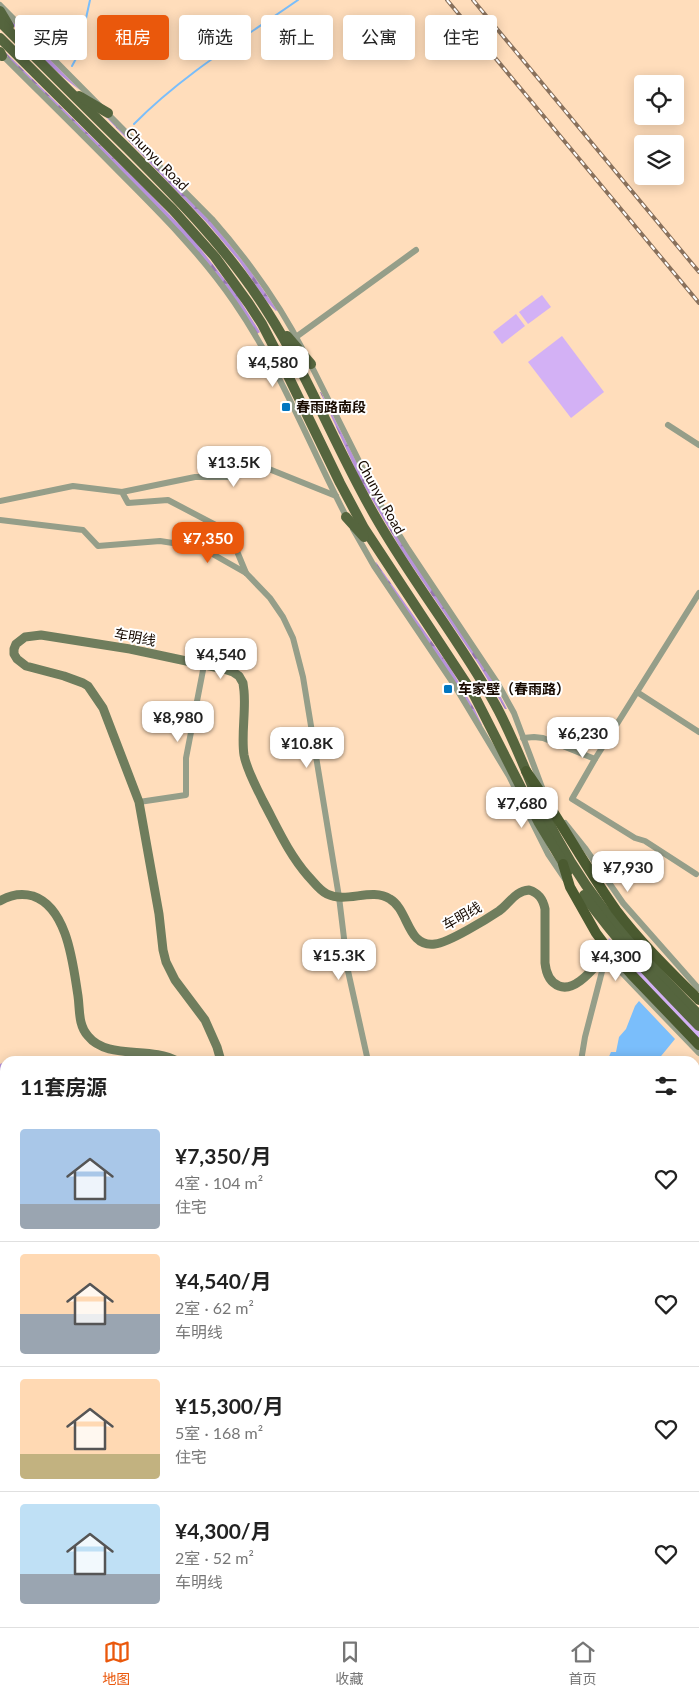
<!DOCTYPE html>
<html lang="zh">
<head>
<meta charset="utf-8">
<style>
	:root { --surface:#fff; --page:#f2f2f2; --text:#222; --muted:#767676; --line:#e0e0e0; --accent:#ea580c }
	body { margin:0; font-family:Lato,"Noto Sans SC",sans-serif; background:var(--page); color:var(--text); height:100vh; display:flex; flex-direction:column; font-size:19px; white-space:nowrap }
	* { box-sizing:border-box; margin:0 }
	p { font-size:16px; color:var(--muted) }
	.icon { flex:none; width:28px; height:28px; fill:none; stroke:currentColor; stroke-width:2; stroke-linecap:round; stroke-linejoin:round }
	.map { position:relative; flex:1; overflow:hidden }
	.sheet { position:absolute; left:0px; top:1056px; width:700px; height:571px; display:flex; flex-direction:column; background:var(--surface); border-radius:15px 15px 0 0; box-shadow:0 2px 12px #0003 }
	.sheet>* { flex:none }
	.guide { position:absolute; left:15px; top:15px; width:670px; height:45px; display:flex; gap:10px }
	.fabs { position:absolute; left:634px; top:75px; display:grid; gap:10px }
	.fabs a { display:grid; place-items:center; width:50px; height:50px; border-radius:5px; background:var(--surface); box-shadow:0 2px 12px #0003; font-size:25px }
	.price { position:absolute; translate:-50% -42px; padding:0 11px; border-radius:10px; background:#fff; color:#222; font-size:16px; line-height:32px; filter:drop-shadow(0 1px 2px #0008) }
	.price::after { content:''; position:absolute; left:50%; top:30px; width:15px; height:11px; margin-left:-8px; background:inherit; clip-path:polygon(0 0,100% 0,50% 100%) }
	.price.current { background:var(--accent); color:#fff }
	ul { padding:0; list-style:none }
	li { display:flex; align-items:center; gap:15px; height:125px; padding:0 20px }
	li+li { border-top:1px solid var(--line) }
	li span { display:grid; place-items:center; flex:none; width:140px; height:100px; border-radius:5px; color:#555 }
	li>.icon { margin-inline-start:auto }
	span .icon { width:60px; height:60px; fill:#fffc; stroke-width:1 }
	li b { font-size:21px }
	h2 { display:flex; justify-content:space-between; align-items:center; height:60px; padding:0 20px; font-size:21px }
	.pill { padding:0 18px; border-radius:5px; background:var(--surface); box-shadow:0 2px 12px #0003; font-size:18px; line-height:45px }
	.pill.current { background:var(--accent); color:#fff }
	.menu { display:flex; justify-content:space-around; align-items:center; height:70px; border-top:1px solid var(--line); background:var(--surface); font-size:14px; color:var(--muted) }
	.menu a { display:grid; justify-items:center; gap:2px }
	.menu .current { color:var(--accent) }
	.map>svg:first-child { display:block }
	.grass { fill:#d3b1f5 }
	.forest { fill:url(#forest-firs) }
	.cemetery { fill:url(#cemetery-stones) }
	.water { fill:#7abefb }
	.lines { fill:none; stroke-linecap:round; stroke-linejoin:round }
	.stream { stroke:#7abefb; stroke-width:2 }
	.minor { stroke:#959e89; stroke-width:6 }
	.secondary { stroke:#6f7d5d; stroke-width:9 }
	.primary { stroke:#55653e; stroke-width:10 }
	.trunk { stroke:#4a5a30; stroke-width:10 }
	.rail-casing { stroke:#89715c; stroke-width:4 }
	.rail { stroke:#fff; stroke-width:2; stroke-dasharray:5.5; stroke-linecap:butt }
	.poi-dot { fill:#0276c0; stroke:#fff; stroke-width:2 }
	.labels { text-anchor:middle; stroke-width:4; stroke-linejoin:round; paint-order:stroke }
	.street-label { font-size:14px; fill:#170a00; stroke:#fff }
	.poi-label { font-size:14px; font-weight:bold; fill:#170a00; stroke:#fff; text-anchor:start }
</style>
</head>
<body>
<div class="map">
<svg width="699" height="1627" viewBox="0 0 699 1627">
	<defs>
		<pattern id="forest-firs" width="22" height="20" patternUnits="userSpaceOnUse" patternTransform="scale(1.25)"><rect width="22" height="20" fill="#b792dc"/><path d="M5 1l3.5 6h-7zM16 11l3.5 6h-7z" fill="#9475b0"/></pattern>
		<pattern id="cemetery-stones" width="16" height="16" patternUnits="userSpaceOnUse" patternTransform="scale(1.25)"><rect width="16" height="16" fill="#d3b1f5"/><path d="M2 7V4a2 2 0 0 1 4 0v3zM10 15v-3a2 2 0 0 1 4 0v3z" fill="#b497d0"/></pattern>
	</defs>
	<rect width="100%" height="100%" fill="#fdb"/>
	<g class="grass">
		<path d="M542,295L551,307L528,324L519,312Z"/>
		<path d="M516,314L525,326L502,344L493,332Z"/>
		<path d="M562,336L604,392L571,418L528,362Z"/>
		<path d="M609,938L699,1031V1039L650,988L608,941Z"/>
	</g>
	<g class="forest">
		<path d="M9,19H10L80,90C58,75 23,41 9,19Z"/>
		<path d="M4,51L145,189L193,239L236,294L260,332L257,334L219,278L11,62Z"/>
		<path d="M104,115L114,122L211,221L249,269L277,310L276,311L268,303L239,261L208,224Z"/>
		<path d="M320,392H321L363,475L491,678L507,709H505L479,665L402,551L385,522L359,477Z"/>
		<path d="M376,562L451,669L475,710L482,725L481,726L375,563Z"/>
		<path d="M5,1062V1622H298L299,1627H0V1064Z"/>
		<path d="M695,1435L699,1436V1627H420L419,1623L695,1622Z"/>
	</g>
	<path class="cemetery" d="M5,1621V1622L93,1623L87,1627H2Z"/>
	<path class="water" d="M639,1001L675,1039L657,1061H607L611,1052H616L619,1037L626,1029L635,1006Z"/>
	<g class="lines">
		<g class="stream">
			<path d="M72,66L78,55L90,0"/>
			<path d="M134,124C182,75 242,39 298,0"/>
		</g>
		<g class="minor">
			<path d="M0,5L212,219C247,259 279,303 303,350"/>
			<path d="M1,54C40,93 80,132 119,172C160,213 201,254 234,302C281,370 310,447 348,520"/>
			<path d="M296,337L416,250"/>
			<path d="M309,361L382,507L408,549L498,684L514,713L543,790"/>
			<path d="M668,425L699,445"/>
			<path d="M122,492L195,477H232L249,461L336,496"/>
			<path d="M0,501L73,486L122,492L128,503L168,500L229,532L246,573"/>
			<path d="M0,520L83,530L98,546L160,541L192,546L209,552L246,573L270,598L283,617L293,638L303,677L339,897L348,971L368,1061"/>
			<path d="M353,529L374,566L453,683L509,776L548,854L565,879"/>
			<path d="M637,692L699,732"/>
			<path d="M523,738L534,737L543,738L595,759"/>
			<path d="M139,802L186,795V758L204,665"/>
			<path d="M565,823L585,848L623,903L699,989"/>
			<path d="M696,874L645,841L635,838L572,799L595,759L699,593"/>
			<path d="M598,944L623,974L699,1053"/>
			<path d="M581,1061L585,1037L606,956"/>
			<path d="M695,1214L699,1216"/>
			<path d="M695,1284L699,1276"/>
			<path d="M695,1332H699"/>
		</g>
		<g class="secondary">
			<path d="M0,901C10,895 22,893 33,896C68,908 73,965 78,996C80,1010 78,1025 88,1036C107,1060 150,1046 177,1061"/>
			<path d="M221,1061L217,1047L205,1020L175,980L166,962L163,950L159,914L139,802L103,708L88,686L83,683L64,676L26,666L17,659L14,654V649L16,644L25,637L41,635L130,649L224,669L233,672L239,676L243,683L244,691C246,711 241,736 244,755C247,771 256,786 263,801C277,827 288,853 308,876C314,882 319,890 327,894C347,904 371,887 390,899C409,910 407,948 435,944C448,943 487,919 499,911C510,903 515,891 529,890C539,893 543,899 545,909V963C546,973 549,982 559,986C576,993 595,966 606,955"/>
		</g>
		<g class="primary">
			<path d="M0,11L9,26"/>
			<path d="M0,22C42,64 84,106 127,148C178,199 228,249 267,311C310,378 338,454 379,523C415,585 460,641 495,704C519,747 533,795 557,838C594,907 645,960 699,1015"/>
			<path d="M0,38L173,210L215,257L249,304L262,324L278,355L340,483L364,528L474,695L539,823L568,871"/>
			<path d="M0,52L2,56"/>
			<path d="M79,96L108,113"/>
			<path d="M287,336L311,364"/>
			<path d="M346,517L364,537"/>
			<path d="M584,895C618,943 658,984 699,1026"/>
		</g>
		<g class="trunk">
			<path d="M526,771C558,816 584,865 616,910C641,943 670,971 699,1000"/>
			<path d="M563,864L570,887L596,933L605,945L631,974L699,1045"/>
		</g>
		<g class="rail-casing">
			<g id="rail">
				<path d="M447,0L699,303"/>
				<path d="M473,0L699,272"/>
			</g>
		</g>
		<use href="#rail" class="rail"/>
	</g>
	<g class="poi-dot">
		<rect x="281" y="402" width="10" height="10" rx="2.5"/>
		<rect x="443" y="684" width="10" height="10" rx="2.5"/>
	</g>
	<g class="labels">
		<g class="street-label">
			<text transform="translate(157 159) rotate(45)" y="5">Chunyu Road</text>
			<text transform="translate(381 497) rotate(61)" y="5">Chunyu Road</text>
			<text transform="translate(135 637) rotate(11)" y="5">车明线</text>
			<text transform="translate(462 916) rotate(-29)" y="5">车明线</text>
		</g>
		<g class="poi-label">
			<text x="296" y="412">春雨路南段</text>
			<text x="458" y="694">车家壁（春雨路）</text>
		</g>
	</g>
</svg>
<div class="fabs">
<a><svg class="icon" aria-label="locate" viewBox="0 0 24 24"><circle cx="12" cy="12" r="6"/><path d="M12 2v4M12 18v4M2 12h4M18 12h4"/></svg></a>
<a><svg class="icon" aria-label="layers" viewBox="0 0 24 24"><path d="M12 4l9 5-9 5-9-5zM3 14l9 5 9-5"/></svg></a>
</div>
<b class="price" style="left:273px;top:388px">¥4,580</b>
<b class="price" style="left:234px;top:488px">¥13.5K</b>
<b class="price current" style="left:208px;top:564px">¥7,350</b>
<b class="price" style="left:221px;top:680px">¥4,540</b>
<b class="price" style="left:178px;top:743px">¥8,980</b>
<b class="price" style="left:583px;top:759px">¥6,230</b>
<b class="price" style="left:307px;top:769px">¥10.8K</b>
<b class="price" style="left:522px;top:829px">¥7,680</b>
<b class="price" style="left:628px;top:893px">¥7,930</b>
<b class="price" style="left:339px;top:981px">¥15.3K</b>
<b class="price" style="left:616px;top:982px">¥4,300</b>
<div class="guide">
<a class="pill">买房</a>
<a class="pill current">租房</a>
<a class="pill">筛选</a>
<a class="pill">新上</a>
<a class="pill">公寓</a>
<a class="pill">住宅</a>
</div>
<section class="sheet">
<h2>11套房源<svg class="icon" aria-label="filters" viewBox="0 0 24 24"><path d="M4 7h16M4 17h16"/><circle cx="9" cy="7" r="2"/><circle cx="15" cy="17" r="2"/></svg></h2>
<ul>
<li><span style="background:linear-gradient(#a9c7e8 75%,#9aa5b1 0)"><svg class="icon" aria-label="home" viewBox="0 0 24 24"><path d="M3 11l9-7 9 7M6 9v11h12V9"/></svg></span><div><b>¥7,350/月</b><p>4室 · 104 m²</p><p>住宅</p></div><svg class="icon" aria-label="heart" viewBox="0 0 24 24"><path d="M12 20l-8-8c-3-5 5-10 8-4 3-6 11-1 8 4z"/></svg></li>
<li><span style="background:linear-gradient(#ffd9b3 60%,#9aa5b1 0)"><svg class="icon" aria-label="home" viewBox="0 0 24 24"><path d="M3 11l9-7 9 7M6 9v11h12V9"/></svg></span><div><b>¥4,540/月</b><p>2室 · 62 m²</p><p>车明线</p></div><svg class="icon" aria-label="heart" viewBox="0 0 24 24"><path d="M12 20l-8-8c-3-5 5-10 8-4 3-6 11-1 8 4z"/></svg></li>
<li><span style="background:linear-gradient(#ffd9b3 75%,#c2b280 0)"><svg class="icon" aria-label="home" viewBox="0 0 24 24"><path d="M3 11l9-7 9 7M6 9v11h12V9"/></svg></span><div><b>¥15,300/月</b><p>5室 · 168 m²</p><p>住宅</p></div><svg class="icon" aria-label="heart" viewBox="0 0 24 24"><path d="M12 20l-8-8c-3-5 5-10 8-4 3-6 11-1 8 4z"/></svg></li>
<li><span style="background:linear-gradient(#bfe0f5 70%,#9aa5b1 0)"><svg class="icon" aria-label="home" viewBox="0 0 24 24"><path d="M3 11l9-7 9 7M6 9v11h12V9"/></svg></span><div><b>¥4,300/月</b><p>2室 · 52 m²</p><p>车明线</p></div><svg class="icon" aria-label="heart" viewBox="0 0 24 24"><path d="M12 20l-8-8c-3-5 5-10 8-4 3-6 11-1 8 4z"/></svg></li>
</ul>
</section>
</div>
<nav class="menu">
<a class="current"><svg class="icon" aria-label="map" viewBox="0 0 24 24"><path d="M3 6l6-2 6 2 6-2v14l-6 2-6-2-6 2zM9 4v14M15 6v14"/></svg>地图</a>
<a><svg class="icon" aria-label="saved" viewBox="0 0 24 24"><path d="M7 4h10v16l-5-4-5 4z"/></svg>收藏</a>
<a><svg class="icon" aria-label="home" viewBox="0 0 24 24"><path d="M3 11l9-7 9 7M6 9v11h12V9"/></svg>首页</a>
</nav>
</body>
</html>
